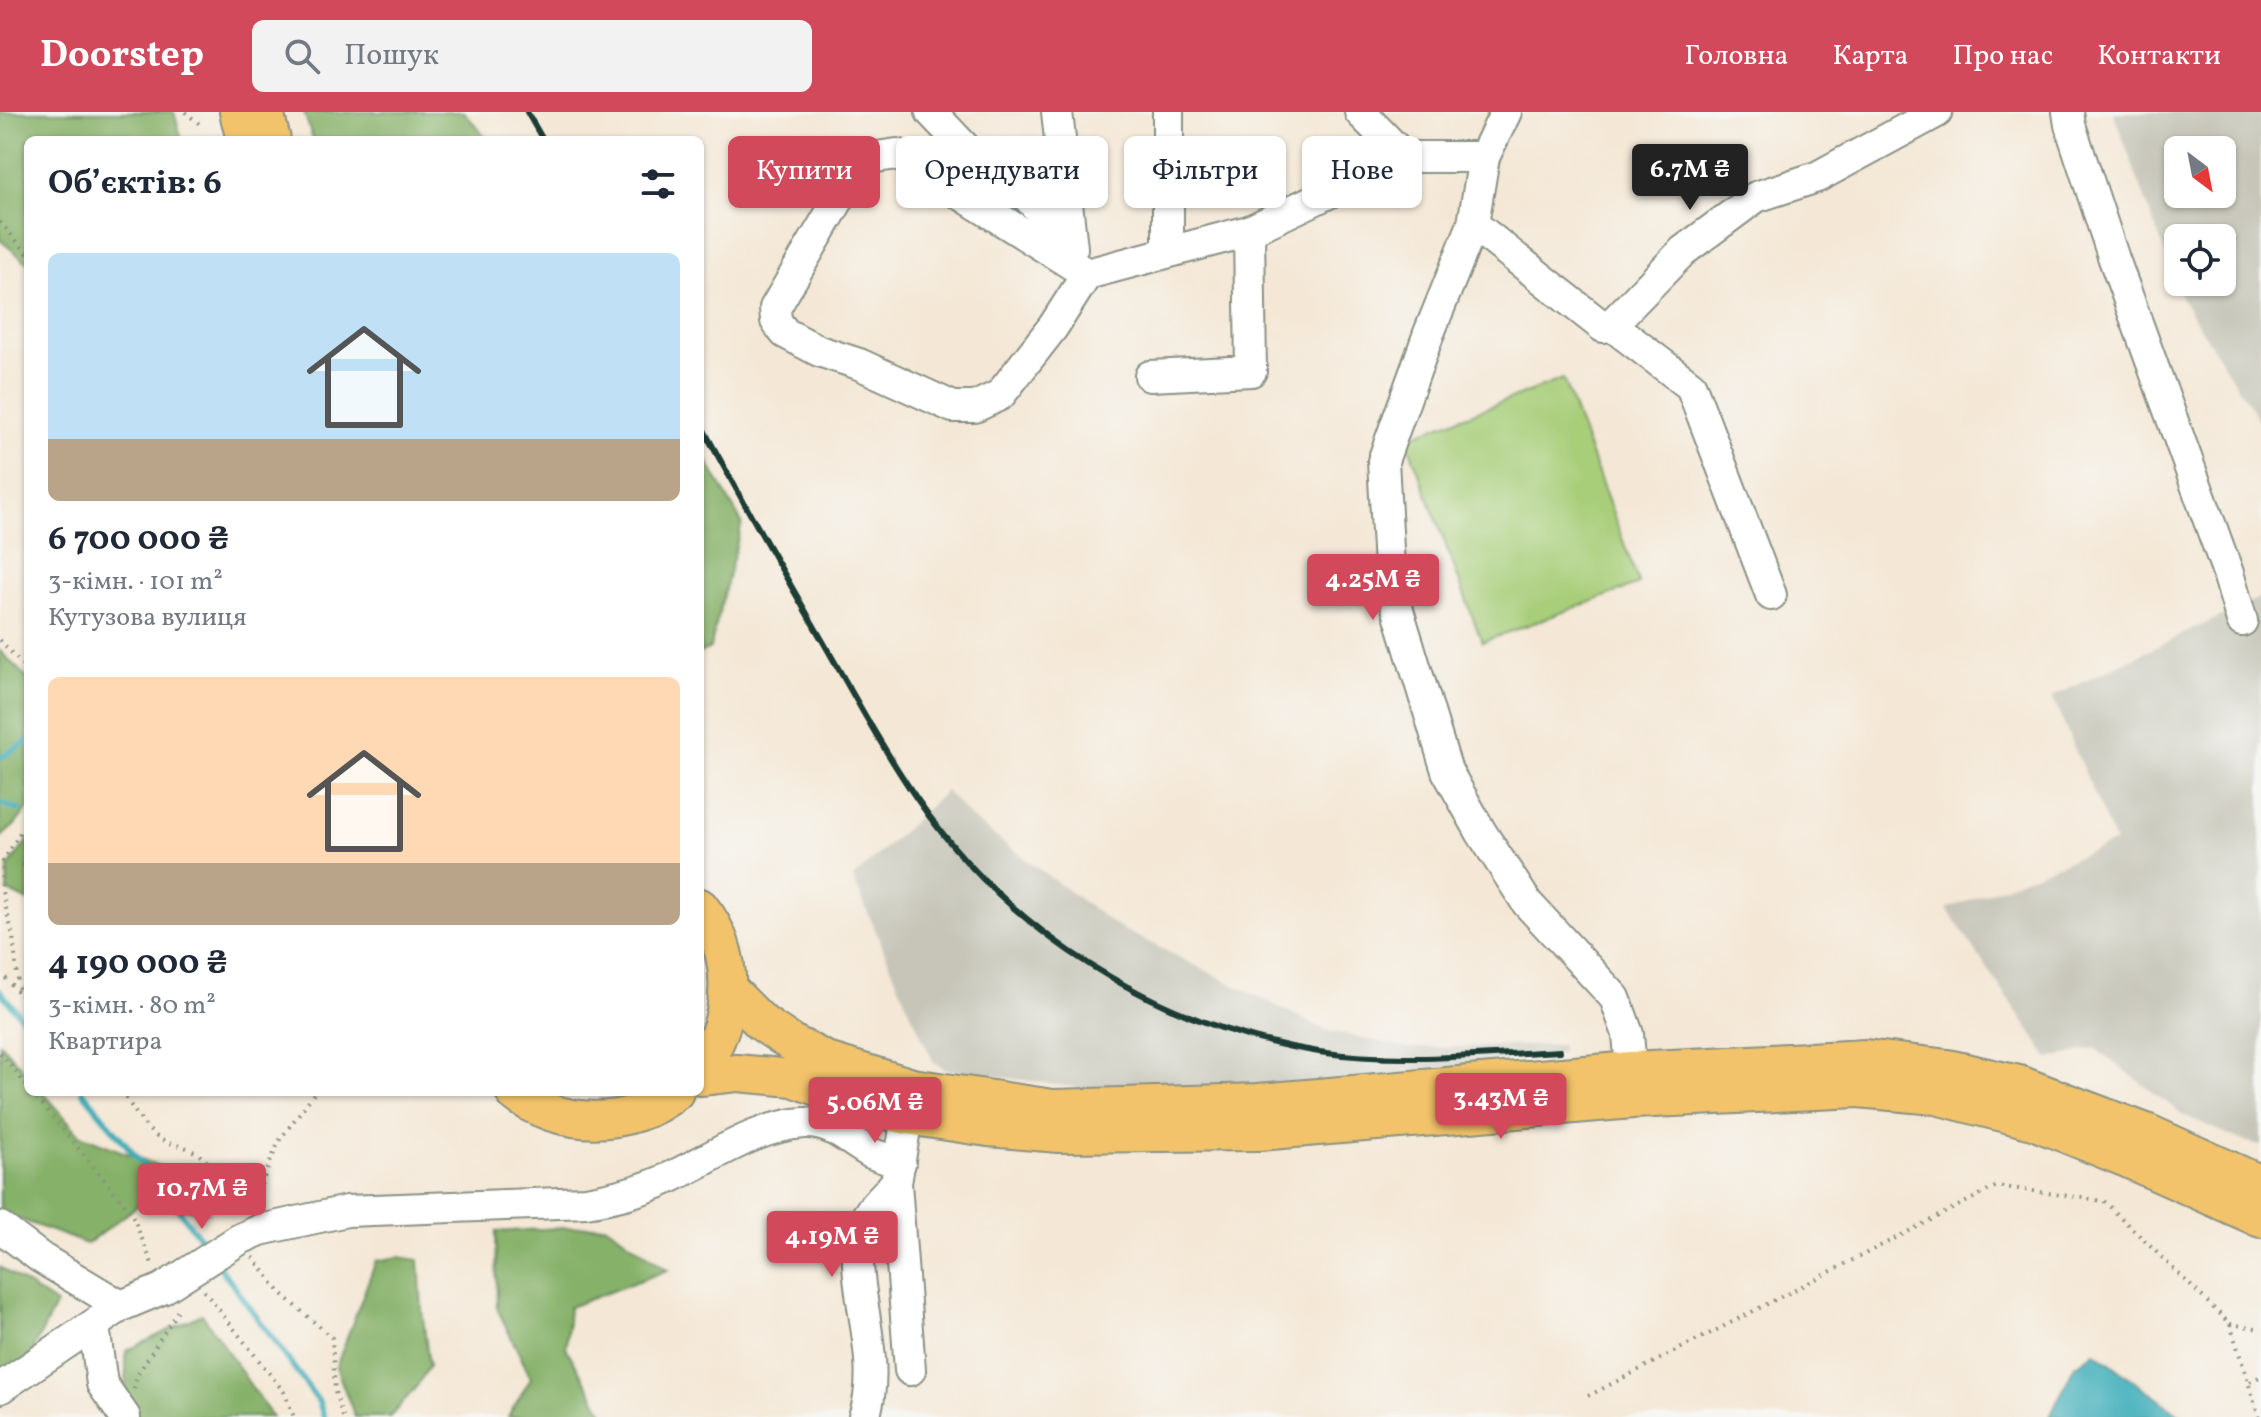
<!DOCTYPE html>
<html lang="uk">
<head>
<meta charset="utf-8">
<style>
	:root { --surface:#fff; --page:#f2f2f3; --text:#1f2937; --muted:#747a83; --accent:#d1495b }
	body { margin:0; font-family:Vollkorn,serif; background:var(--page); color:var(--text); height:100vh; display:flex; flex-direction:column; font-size:30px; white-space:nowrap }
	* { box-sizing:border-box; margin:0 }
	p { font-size:26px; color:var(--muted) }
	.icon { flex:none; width:44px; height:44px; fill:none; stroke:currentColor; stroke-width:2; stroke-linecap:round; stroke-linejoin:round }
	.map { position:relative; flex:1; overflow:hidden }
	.details { position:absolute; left:24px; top:24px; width:680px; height:960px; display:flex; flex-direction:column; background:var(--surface); border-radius:12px; box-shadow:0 2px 6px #0004 }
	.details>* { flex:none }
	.top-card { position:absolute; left:728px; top:24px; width:760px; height:72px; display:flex; gap:16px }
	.needle { width:52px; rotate:148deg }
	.fabs { position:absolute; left:2164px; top:24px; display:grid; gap:16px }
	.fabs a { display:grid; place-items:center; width:72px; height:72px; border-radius:12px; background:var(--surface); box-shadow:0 2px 6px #0004; font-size:40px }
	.price { position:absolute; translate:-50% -68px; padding:0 18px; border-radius:8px; background:var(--accent); color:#fff; font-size:26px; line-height:52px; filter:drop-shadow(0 2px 4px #0008) }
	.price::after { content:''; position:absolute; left:50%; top:48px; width:24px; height:18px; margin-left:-12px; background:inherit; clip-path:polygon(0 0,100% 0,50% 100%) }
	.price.active { background:#222; color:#fff }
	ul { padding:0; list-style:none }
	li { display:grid; align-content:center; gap:16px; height:424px; padding:0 24px }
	li span { display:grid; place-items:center; height:248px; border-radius:12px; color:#555 }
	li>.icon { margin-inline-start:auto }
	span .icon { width:144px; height:144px; fill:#fffc; stroke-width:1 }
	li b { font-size:34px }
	h2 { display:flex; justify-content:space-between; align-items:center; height:96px; padding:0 24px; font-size:34px }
	.pill { padding:0 28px; border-radius:12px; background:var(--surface); box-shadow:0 2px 6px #0004; font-size:28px; line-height:72px }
	.pill.active { background:var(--accent); color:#fff }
	header { display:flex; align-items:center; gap:48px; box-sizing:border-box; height:112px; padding:0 40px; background:var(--accent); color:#fff }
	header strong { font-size:38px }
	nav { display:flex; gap:44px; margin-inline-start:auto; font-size:28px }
	.search { width:560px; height:72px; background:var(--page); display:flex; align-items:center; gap:20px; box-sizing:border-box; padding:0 28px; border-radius:12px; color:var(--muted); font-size:30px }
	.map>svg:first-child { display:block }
	.industrial { fill:#c6c5b8; fill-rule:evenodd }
	.green { fill:#a8ce79; stroke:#648656; stroke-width:2 }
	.forest { fill:#86b169; stroke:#52774e; stroke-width:2 }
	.water { fill:#3eadba; stroke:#2e7577; stroke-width:2 }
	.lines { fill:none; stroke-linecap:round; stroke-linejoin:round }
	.stream { stroke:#3eadba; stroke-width:6 }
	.minor-casing { stroke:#8a9284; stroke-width:34 }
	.major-casing { stroke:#8a9284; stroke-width:40 }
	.path { stroke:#8a9284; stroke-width:4; stroke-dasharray:2 6; stroke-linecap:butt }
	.minor { stroke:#fff; stroke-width:30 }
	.major { stroke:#f2c36a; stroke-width:36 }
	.rail { stroke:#1f3d34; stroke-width:6 }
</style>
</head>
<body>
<header>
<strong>Doorstep</strong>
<div class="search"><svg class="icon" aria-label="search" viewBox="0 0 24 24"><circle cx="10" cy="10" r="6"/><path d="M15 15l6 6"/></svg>Пошук</div>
<nav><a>Головна</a><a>Карта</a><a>Про нас</a><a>Контакти</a></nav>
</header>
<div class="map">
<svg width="2261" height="1305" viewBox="0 0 2261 1305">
	<rect width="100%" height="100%" fill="#f6f6f2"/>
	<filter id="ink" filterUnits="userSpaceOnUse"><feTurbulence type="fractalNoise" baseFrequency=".0125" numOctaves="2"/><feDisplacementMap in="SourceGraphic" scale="16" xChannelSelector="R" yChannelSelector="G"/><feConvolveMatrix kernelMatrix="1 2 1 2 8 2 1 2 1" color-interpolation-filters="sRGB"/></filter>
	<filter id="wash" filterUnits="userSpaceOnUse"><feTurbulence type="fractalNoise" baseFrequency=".006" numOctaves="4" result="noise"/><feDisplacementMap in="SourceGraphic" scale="32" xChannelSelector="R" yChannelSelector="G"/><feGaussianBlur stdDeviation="1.8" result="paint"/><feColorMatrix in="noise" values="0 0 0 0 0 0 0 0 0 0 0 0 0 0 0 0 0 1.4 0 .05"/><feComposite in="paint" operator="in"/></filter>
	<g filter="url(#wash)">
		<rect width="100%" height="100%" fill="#f4e7d5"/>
		<g class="industrial">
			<path d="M2113,0H2261V312L2182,187ZM2178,38H2222V82H2178ZM2178,126H2222V170H2178Z"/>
			<path d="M2261,485V1033L2243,1029L2183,1003L2095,936L2049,947L1947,797L2115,730L2052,585Z"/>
			<path d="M946,679L974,709L1116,814L1325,918L1408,936L1561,933L1562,941L1319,971L1094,978L943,957L933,949L910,899L853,766Z"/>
		</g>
		<path class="green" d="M1563,267L1639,472L1482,530L1406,326Z"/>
		<g class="forest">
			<path d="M0,0H174L182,28H28V151L0,128Z"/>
			<path d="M304,0H464L488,28H313Z"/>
			<path d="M700,337L742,411L710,536L700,541Z"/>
			<path d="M0,539L28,567V696L15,713L0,726Z"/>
			<path d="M28,728V789L7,779L8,755Z"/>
			<path d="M0,931L28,963V980H43L80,1023L175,1060L207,1100L141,1091L87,1132L0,1100Z"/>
			<path d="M605,1113L668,1158L569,1195L566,1236L606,1305H508L531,1266L497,1196L496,1120Z"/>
			<path d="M399,1145L419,1148L422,1198L429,1254L417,1274L390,1305H355L336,1255L376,1149Z"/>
			<path d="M0,1155L56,1192L27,1250L0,1267Z"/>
			<path d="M202,1202L272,1305H139L126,1285V1239Z"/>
		</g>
		<path class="water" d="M2095,1240L2183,1305H2050L2074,1255Z"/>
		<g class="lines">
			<g class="stream">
				<path d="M0,646L28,629"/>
				<path d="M0,691L19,698"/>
				<path d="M0,879L28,913"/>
				<path d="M83,980L170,1086L209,1138"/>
				<path d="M217,1151L319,1290L324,1305"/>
			</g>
		</g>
	</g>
	<g filter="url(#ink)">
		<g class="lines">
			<g class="minor-casing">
				<g id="minor">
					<path d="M931,0L970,41L1027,84L1070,132"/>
					<path d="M1057,0L1072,136"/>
					<path d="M1168,0V140"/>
					<path d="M1360,0L1404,45"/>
					<path d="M1506,0L1484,45L1473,112L1429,221L1383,349L1390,472L1447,659L1481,720L1527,791L1615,886L1628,922L1633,980"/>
					<path d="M2068,0L2070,13L2114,147L2228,461L2242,509"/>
					<path d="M1473,112L1603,215L1611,213L1683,139L1756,85L1817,65L1937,0"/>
					<path d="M1087,162L897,42L870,46L857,56L775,196L776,209L785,221L819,239L859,252L953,295H975L1000,283L1053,215L1087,162L1249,119L1404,45H1484"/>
					<path d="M1611,213L1691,274L1771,483"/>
					<path d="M1150,264L1251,259L1249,119"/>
					<path d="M0,1115L41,1146L121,1194"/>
					<path d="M94,1214L102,1272L125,1305"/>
					<path d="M910,1258L896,1071L911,981"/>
					<path d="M0,1276L121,1194L162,1177L240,1127L260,1118L347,1099L586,1090C615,1085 642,1079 669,1066C710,1047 758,1013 805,1011C832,1010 849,1029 871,1041C880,1045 890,1048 900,1051"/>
					<path d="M864,1305C881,1257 860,1201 858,1151C858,1144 856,1134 858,1127C861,1104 881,1086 896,1071"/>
				</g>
			</g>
			<g class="major-casing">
				<g id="major">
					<path d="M238,0L245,28"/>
					<path d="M265,0L272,28"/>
					<path d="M700,795C738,842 735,909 700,956"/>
					<path d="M728,877L762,911L790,930L830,950L912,975L1053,996L1258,990L1631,958L1866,946L1948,956L2019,972L2146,1020L2261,1072"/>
					<path d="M700,965L737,961L793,966L880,998L907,1004L988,1016L1059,1022L1259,1020L1633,988L1858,977L1936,984L2033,1009L2127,1047L2261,1107"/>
					<path d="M514,980C559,1017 630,1017 675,980"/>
				</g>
			</g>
			<g class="path">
				<path d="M185,0L202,14"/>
				<path d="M0,110L28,142"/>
				<path d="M0,528L28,559"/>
				<path d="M28,707L3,750L2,780L13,824L19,881L28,890"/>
				<path d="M0,860L19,881"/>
				<path d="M0,941L28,975"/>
				<path d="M32,980L131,1100L153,1154"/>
				<path d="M121,980C132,993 142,1014 156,1024C165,1031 173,1032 184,1035C211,1044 229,1075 236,1101"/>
				<path d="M252,1095L279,1029L315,980"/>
				<path d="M253,1145L279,1179L332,1226L335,1280L343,1305"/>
				<path d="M204,1179L284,1280L294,1305"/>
				<path d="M2230,1212L2259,1305"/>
				<path d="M2250,1270L2261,1264"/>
				<path d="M134,1277L138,1262L178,1198"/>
				<path d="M1588,1284L1997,1074L2104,1089L2230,1212L2261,1217"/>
			</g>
			<use href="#minor" class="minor"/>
			<use href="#major" class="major"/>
			<g class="rail">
				<path d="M527,0L543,28"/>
				<path d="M700,311C739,383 780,455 821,526C852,580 882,636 917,687C1009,821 1159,915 1319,940C1399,952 1480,943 1560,939"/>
			</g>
		</g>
	</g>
</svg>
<div class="fabs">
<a><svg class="needle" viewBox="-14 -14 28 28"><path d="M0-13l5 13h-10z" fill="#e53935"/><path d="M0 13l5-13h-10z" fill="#747a83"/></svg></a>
<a><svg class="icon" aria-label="locate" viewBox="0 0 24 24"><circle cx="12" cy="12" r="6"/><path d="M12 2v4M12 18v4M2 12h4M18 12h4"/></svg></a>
</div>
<b class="price active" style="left:1690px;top:100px">6.7M ₴</b>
<b class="price" style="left:1373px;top:510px">4.25M ₴</b>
<b class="price" style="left:1501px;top:1029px">3.43M ₴</b>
<b class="price" style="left:875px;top:1033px">5.06M ₴</b>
<b class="price" style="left:202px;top:1119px">10.7M ₴</b>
<b class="price" style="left:832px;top:1167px">4.19M ₴</b>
<div class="top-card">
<a class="pill active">Купити</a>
<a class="pill">Орендувати</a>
<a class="pill">Фільтри</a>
<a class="pill">Нове</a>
</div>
<section class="details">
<h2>Об’єктів: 6<svg class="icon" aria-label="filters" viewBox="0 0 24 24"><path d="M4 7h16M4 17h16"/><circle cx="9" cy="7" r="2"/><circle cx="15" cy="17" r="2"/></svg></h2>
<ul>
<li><span style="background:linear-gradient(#bfe0f5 75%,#b9a48a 0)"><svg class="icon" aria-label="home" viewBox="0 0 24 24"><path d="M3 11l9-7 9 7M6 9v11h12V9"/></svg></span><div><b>6 700 000 ₴</b><p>3-кімн. · 101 m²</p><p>Кутузова вулиця</p></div></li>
<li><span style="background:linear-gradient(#ffd9b3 75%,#b9a48a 0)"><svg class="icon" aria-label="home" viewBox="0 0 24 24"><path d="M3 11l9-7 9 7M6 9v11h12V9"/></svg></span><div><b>4 190 000 ₴</b><p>3-кімн. · 80 m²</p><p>Квартира</p></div></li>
</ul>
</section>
</div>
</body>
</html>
